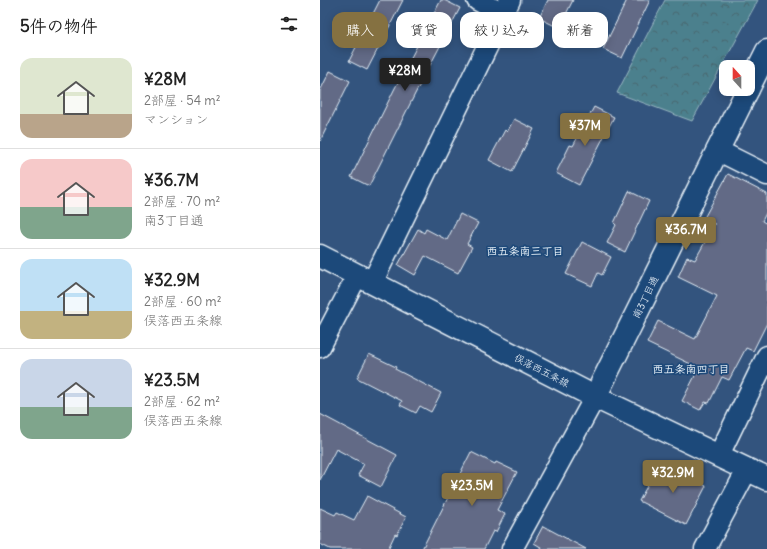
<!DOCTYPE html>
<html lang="ja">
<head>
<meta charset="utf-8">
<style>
	:root { --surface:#fff; --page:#f6f6f6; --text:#222; --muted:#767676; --line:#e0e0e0; --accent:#857141 }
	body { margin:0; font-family:Delius,"Klee One",sans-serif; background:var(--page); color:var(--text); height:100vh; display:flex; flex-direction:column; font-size:15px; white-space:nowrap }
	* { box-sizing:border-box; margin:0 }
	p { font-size:13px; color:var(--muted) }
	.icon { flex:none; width:22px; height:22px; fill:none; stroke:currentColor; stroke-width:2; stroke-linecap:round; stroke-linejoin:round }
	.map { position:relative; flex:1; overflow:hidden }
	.details { display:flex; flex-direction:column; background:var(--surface); width:320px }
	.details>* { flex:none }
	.banner { position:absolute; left:12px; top:12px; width:375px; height:36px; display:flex; gap:8px }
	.needle { width:26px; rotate:339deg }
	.fabs { position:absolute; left:399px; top:60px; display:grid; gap:8px }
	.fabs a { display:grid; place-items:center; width:36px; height:36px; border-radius:8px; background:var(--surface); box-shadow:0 2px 10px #0003; font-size:20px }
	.price { position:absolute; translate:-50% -34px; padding:0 9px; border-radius:4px; background:var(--accent); color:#fff; font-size:13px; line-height:26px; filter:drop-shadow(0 1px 2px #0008) }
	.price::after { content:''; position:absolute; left:50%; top:24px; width:12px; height:9px; margin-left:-6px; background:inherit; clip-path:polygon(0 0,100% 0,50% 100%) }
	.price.current { background:#222; color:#fff }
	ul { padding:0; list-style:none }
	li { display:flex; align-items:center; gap:12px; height:100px; padding:0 20px }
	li+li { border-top:1px solid var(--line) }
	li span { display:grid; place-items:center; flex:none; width:112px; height:80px; border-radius:12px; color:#555 }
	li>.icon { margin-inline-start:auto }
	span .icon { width:48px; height:48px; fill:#fffc; stroke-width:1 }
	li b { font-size:17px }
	h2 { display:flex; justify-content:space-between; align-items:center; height:48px; padding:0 20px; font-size:17px }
	.tag { padding:0 14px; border-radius:12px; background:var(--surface); box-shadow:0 2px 10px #0003; font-size:14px; line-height:36px }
	.tag.current { background:var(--accent); color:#fff }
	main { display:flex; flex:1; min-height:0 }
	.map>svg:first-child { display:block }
	.forest { fill:url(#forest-crowns); stroke:#9ab8c2 }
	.building { fill:#626a86; stroke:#e8f1f8 }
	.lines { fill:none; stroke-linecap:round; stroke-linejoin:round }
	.street-casing { stroke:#e8f1f8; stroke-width:23 }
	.secondary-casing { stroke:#e8f1f8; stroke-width:25 }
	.street { stroke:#1f4a7a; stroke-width:20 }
	.secondary { stroke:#1f4a7a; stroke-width:22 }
	.labels { text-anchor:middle; stroke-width:3.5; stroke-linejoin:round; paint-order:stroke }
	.street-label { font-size:10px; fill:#e8f1f8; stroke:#1f4a7a }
	.neighbourhood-label { font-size:11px; font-weight:bold; fill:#e8f1f8; stroke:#1f4a7a }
</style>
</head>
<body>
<main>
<section class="details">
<h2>5件の物件<svg class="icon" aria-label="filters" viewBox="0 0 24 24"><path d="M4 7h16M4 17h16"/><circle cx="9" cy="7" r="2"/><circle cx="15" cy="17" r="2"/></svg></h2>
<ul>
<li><span style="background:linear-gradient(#dfe7d0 70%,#b9a48a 0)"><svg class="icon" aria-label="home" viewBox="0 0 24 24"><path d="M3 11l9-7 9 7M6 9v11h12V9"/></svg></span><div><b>¥28M</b><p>2部屋 · 54 m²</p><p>マンション</p></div></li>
<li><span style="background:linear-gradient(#f6c9c9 60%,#7fa58c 0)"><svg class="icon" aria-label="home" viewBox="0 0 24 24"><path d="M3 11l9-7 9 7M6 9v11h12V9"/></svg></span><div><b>¥36.7M</b><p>2部屋 · 70 m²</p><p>南3丁目通</p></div></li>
<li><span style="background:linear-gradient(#bfe0f5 65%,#c2b280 0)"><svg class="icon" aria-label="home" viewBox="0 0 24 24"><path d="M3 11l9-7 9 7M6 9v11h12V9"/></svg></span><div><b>¥32.9M</b><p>2部屋 · 60 m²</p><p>俣落西五条線</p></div></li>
<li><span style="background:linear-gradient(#c9d6e8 60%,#7fa58c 0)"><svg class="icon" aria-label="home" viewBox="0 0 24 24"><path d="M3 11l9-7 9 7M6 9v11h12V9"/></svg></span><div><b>¥23.5M</b><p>2部屋 · 62 m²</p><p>俣落西五条線</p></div></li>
</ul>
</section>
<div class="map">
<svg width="447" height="549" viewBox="0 0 447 549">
	<defs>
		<pattern id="forest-crowns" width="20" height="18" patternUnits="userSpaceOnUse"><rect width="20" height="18" fill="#4c808d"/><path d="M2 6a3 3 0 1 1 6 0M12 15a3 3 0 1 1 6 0" fill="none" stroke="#49676f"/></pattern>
	</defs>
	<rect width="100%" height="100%" fill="#33547e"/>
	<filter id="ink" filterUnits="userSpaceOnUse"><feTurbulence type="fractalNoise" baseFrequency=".025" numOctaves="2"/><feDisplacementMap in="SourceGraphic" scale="8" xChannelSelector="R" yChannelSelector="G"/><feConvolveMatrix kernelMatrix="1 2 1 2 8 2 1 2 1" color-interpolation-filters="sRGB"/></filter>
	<g filter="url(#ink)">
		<path class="forest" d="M345,0H438L372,121L297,93Z"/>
		<g class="building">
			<path d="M60,0H83L47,70L29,61Z"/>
			<path d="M121,0H124L140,8L95,94L49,186L31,177L74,90Z"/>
			<path d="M228,0H253L239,28L219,18Z"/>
			<path d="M307,0H330L302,58L283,49Z"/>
			<path d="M10,71L30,81L0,141V91Z"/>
			<path d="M274,107L294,117L259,185L236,173L250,145L253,146Z"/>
			<path d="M194,119L214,129L192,172L169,160L185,130L187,132Z"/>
			<path d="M408,174L447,194V211L442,221L447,224V323L433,351L426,348L409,380L402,377L389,403L385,402L380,410L362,401L379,368L327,343L338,321L375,339L397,296L358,277L367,257L375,260L395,224L384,218Z"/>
			<path d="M309,191L329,201L305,252L287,243L296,225L294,223Z"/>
			<path d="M140,214L158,223L147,244L152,247L138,273L105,256L95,275L78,265L98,229L104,233L106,229L127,240Z"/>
			<path d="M262,242L291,257L282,275L278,273L272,286L246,274Z"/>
			<path d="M49,354L76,367L75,369L121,393L111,412L100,406L96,413L80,405L82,401L37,378Z"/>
			<path d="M0,414L77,455L61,487L38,475L44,464L16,449L0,480Z"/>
			<path d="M151,452L175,464L176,462L197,472L177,510L185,514L176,532L173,531L164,549H102Z"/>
			<path d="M340,462L386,486L366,525L319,501Z"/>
			<path d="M47,496L86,517L77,535L75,534L68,549H10L0,544V508L15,515L17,512L34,520Z"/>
			<path d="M223,526L266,549H224L214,543Z"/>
		</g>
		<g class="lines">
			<g class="street-casing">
				<g id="street">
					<path d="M157,0L183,14"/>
					<path d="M397,150L447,175"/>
					<path d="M52,283L190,0"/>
					<path d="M0,347L37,276"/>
					<path d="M399,455L447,356"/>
					<path d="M192,549L275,397"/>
					<path d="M385,549L427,470"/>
				</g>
			</g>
			<g class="secondary-casing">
				<g id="secondary">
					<path d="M428,89L447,51"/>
					<path d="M0,256L275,397L447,479"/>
					<path d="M275,397L428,89"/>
				</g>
			</g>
			<use href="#street" class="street"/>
			<use href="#secondary" class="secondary"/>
		</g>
	</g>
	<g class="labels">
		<g class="street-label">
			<text transform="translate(325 297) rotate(-64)" y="4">南3丁目通</text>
			<text transform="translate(222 370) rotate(27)" y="4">俣落西五条線</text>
		</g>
		<g class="neighbourhood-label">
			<text x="205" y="255">西五条南三丁目</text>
			<text x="371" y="373">西五条南四丁目</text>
		</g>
	</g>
</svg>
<div class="fabs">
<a><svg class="needle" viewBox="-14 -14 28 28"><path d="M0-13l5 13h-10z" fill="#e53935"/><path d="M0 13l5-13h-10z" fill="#767676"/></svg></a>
</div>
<b class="price current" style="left:85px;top:92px">¥28M</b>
<b class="price" style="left:265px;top:147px">¥37M</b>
<b class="price" style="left:366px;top:251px">¥36.7M</b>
<b class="price" style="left:353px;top:494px">¥32.9M</b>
<b class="price" style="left:152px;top:507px">¥23.5M</b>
<div class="banner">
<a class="tag current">購入</a>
<a class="tag">賃貸</a>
<a class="tag">絞り込み</a>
<a class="tag">新着</a>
</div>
</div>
</main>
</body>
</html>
